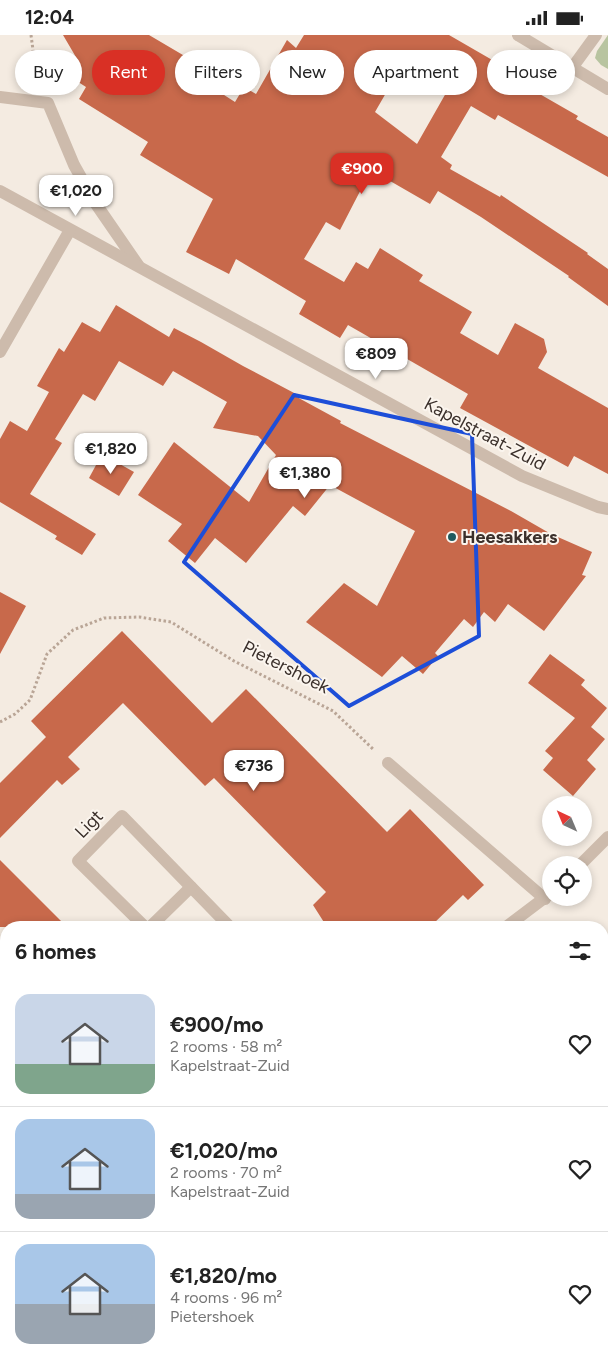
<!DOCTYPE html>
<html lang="en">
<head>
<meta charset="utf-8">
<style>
	:root { --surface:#fff; --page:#f2f2f2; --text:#222; --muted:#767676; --line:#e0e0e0; --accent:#d93025 }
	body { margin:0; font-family:Figtree,sans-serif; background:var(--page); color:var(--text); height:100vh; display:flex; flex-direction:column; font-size:19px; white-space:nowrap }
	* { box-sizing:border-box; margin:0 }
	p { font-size:16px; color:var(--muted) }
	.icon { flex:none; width:28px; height:28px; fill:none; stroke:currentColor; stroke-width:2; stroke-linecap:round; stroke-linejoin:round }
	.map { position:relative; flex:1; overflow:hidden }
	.side { position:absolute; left:0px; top:886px; width:609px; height:446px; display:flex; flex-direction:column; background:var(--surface); border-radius:20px 20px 0 0; box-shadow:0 2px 8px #0003 }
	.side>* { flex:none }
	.top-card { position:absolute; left:15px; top:15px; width:579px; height:45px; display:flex; gap:10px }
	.needle { width:32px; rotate:316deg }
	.buttons { position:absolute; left:542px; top:761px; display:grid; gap:10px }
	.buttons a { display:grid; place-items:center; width:50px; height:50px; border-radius:50%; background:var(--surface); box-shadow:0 2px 8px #0003; font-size:25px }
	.price { position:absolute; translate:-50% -42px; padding:0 11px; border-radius:10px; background:#fff; color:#222; font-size:16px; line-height:32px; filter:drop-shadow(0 1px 2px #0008) }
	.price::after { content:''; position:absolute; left:50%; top:30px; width:15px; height:11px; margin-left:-8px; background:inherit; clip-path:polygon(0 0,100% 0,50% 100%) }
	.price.on { background:var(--accent); color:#fff }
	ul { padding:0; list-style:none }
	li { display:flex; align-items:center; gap:15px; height:125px; padding:0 15px }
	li+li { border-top:1px solid var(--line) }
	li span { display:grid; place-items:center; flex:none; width:140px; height:100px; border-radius:15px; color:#555 }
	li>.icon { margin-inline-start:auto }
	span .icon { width:60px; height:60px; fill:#fffc; stroke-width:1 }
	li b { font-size:21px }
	h2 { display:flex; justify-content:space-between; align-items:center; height:60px; padding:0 15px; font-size:21px }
	.chip { padding:0 18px; border-radius:22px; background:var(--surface); box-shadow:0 2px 8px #0003; font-size:18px; line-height:45px }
	.chip.on { background:var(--accent); color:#fff }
	.status { display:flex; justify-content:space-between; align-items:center; height:35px; padding:0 25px; background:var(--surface); direction:ltr }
	.status svg { height:14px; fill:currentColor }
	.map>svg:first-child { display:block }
	.green { fill:#b8c4a0 }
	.building { fill:#c8694b; fill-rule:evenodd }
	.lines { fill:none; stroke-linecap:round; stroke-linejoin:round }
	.path { stroke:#b9a596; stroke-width:3; stroke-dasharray:2.5 2.5; stroke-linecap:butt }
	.lane { stroke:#cdbbac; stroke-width:12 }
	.street { stroke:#cdbbac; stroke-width:12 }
	.marked { fill:none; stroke:#1d4ed8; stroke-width:4; stroke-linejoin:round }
	.poi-dot { fill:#1f5a5e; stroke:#fbf5ee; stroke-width:2 }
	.labels { text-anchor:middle; stroke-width:4; stroke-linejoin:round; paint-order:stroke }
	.street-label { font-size:18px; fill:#3b302b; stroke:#fbf5ee }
	.poi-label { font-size:18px; font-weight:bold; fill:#3b302b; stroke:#fbf5ee; text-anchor:start }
</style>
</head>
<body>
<div class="status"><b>12:04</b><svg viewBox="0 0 49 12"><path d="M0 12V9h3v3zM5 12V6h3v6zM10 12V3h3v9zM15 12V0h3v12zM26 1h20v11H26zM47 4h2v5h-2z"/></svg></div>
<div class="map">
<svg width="608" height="1332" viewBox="0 0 608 1332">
	<rect width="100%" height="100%" fill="#f4ebe1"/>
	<path class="green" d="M608,0V34L601,30L595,23L597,16Z"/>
	<g class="building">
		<path d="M63,0H149L188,23L182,33L235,67L244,52L256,59L287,5L296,13L304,0H449L520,41L517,46L578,81L576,84L608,102V142L498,80L495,85L471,71L441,122L452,130L450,134L500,162L501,160L588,218L587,219L608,234V271L568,242L569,241L481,182L438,156L430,169L371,135L340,195L326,187L304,224L344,247L356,227L368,234L380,213L423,240L419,246L472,277L460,298L498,320L515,288L544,304L547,317L538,333L608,373V439L574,421L568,432L460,373L468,359L348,290L340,303L299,279L306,266L236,224L229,239L186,217L213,164L140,120L148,107L79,64L86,52L72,43L80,29ZM401,32L446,58L417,109L375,77Z"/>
		<path d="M116,270L169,302L174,293L201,307L243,331L296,359L295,361L341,386L340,388L511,476L551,499L592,517L582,540L586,541L544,596L508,569L495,587L484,577L473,592L464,584L435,618L438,621L423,639L402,621L382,642L306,587L344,548L377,571L415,496L330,450L305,481L293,471L246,528L215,503L195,528L168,506L182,489L138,460L174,407L249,467L276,420L258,401L213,393L227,367L173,336L163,351L119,326L95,366L83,359L55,404L62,408L30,459L96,499L82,520L55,504L57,501L0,467V404L10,386L27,396L49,357L37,351L59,313L64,317L82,287L100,297Z"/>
		<path d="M102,419L134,437L119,461L89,443Z"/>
		<path d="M0,557L26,571L0,619Z"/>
		<path d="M122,596L212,688L246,654L387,797L410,774L484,850L468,865L463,860L430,892H327L313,870L326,857L214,743L205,751L123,668L68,722L80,734L62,750L57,745L0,803V748L46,702L31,686Z"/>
		<path d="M550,619L585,645L581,650L607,673L591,692L605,704L587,725L596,734L573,761L543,735L553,723L545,716L575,683L528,648Z"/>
		<path d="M0,825L67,892H0Z"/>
	</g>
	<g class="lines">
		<g class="path">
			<path d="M31,0L35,30L41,46"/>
			<path d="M0,687L15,679L30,665L47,619L73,595L104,583L139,582L171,587L234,626L333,676L373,714"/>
		</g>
		<g class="lane">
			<path d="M388,728L545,864"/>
			<path d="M145,892L78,826L122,781L230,892"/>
			<path d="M150,892L191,852"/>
		</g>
		<g class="street">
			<path d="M518,0L608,54"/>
			<path d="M572,33L596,0"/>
			<path d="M0,62L48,68L74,130L96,169L138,230"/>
			<path d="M0,156L522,441L598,472L608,474"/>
			<path d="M0,317L70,195"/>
			<path d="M580,830L608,802"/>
			<path d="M506,892L551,858"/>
			<path d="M602,1006L608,1011"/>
			<path d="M0,1035L6,1040"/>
			<path d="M177,1326L186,1332"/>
			<path d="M295,1326L303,1332"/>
			<path d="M64,1332L67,1326"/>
		</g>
	</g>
	<path class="marked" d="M294,360L472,399L479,601L349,671L184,527Z"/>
	<circle class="poi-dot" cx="452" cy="502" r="5"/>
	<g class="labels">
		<g class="street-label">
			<text transform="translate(485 399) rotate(28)" y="6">Kapelstraat-Zuid</text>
			<text transform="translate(286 632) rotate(27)" y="6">Pietershoek</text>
			<text transform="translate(89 789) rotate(-46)" y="6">Ligt</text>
		</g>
		<g class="poi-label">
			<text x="462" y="508">Heesakkers</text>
		</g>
	</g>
</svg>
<div class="buttons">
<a><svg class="needle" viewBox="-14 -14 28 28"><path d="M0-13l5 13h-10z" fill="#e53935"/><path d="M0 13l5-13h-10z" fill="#767676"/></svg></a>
<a><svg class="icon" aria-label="locate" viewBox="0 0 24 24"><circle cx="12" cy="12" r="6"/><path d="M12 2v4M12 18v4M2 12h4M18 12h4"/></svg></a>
</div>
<b class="price on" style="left:362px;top:160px">€900</b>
<b class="price" style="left:76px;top:182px">€1,020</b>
<b class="price" style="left:376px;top:345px">€809</b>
<b class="price" style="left:111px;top:440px">€1,820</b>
<b class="price" style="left:305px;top:464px">€1,380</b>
<b class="price" style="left:254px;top:757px">€736</b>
<div class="top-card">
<a class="chip">Buy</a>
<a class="chip on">Rent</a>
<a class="chip">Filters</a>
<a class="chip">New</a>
<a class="chip">Apartment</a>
<a class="chip">House</a>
</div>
<section class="side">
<h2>6 homes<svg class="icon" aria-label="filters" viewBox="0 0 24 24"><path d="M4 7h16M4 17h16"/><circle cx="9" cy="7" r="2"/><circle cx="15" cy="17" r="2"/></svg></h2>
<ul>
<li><span style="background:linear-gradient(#c9d6e8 70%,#7fa58c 0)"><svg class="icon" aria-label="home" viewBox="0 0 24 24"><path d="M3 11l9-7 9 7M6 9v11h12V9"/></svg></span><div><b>€900/mo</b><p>2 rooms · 58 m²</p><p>Kapelstraat-Zuid</p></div><svg class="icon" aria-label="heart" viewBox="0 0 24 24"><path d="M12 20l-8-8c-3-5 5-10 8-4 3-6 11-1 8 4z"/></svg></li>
<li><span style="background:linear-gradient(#a9c7e8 75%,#9aa5b1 0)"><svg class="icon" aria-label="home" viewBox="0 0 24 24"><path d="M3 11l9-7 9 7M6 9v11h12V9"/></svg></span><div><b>€1,020/mo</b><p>2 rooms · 70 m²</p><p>Kapelstraat-Zuid</p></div><svg class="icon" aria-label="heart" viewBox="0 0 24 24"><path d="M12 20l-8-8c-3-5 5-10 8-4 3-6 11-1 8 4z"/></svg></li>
<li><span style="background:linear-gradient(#a9c7e8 60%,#9aa5b1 0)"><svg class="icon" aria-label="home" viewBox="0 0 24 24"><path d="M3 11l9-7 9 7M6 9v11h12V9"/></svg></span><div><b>€1,820/mo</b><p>4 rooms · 96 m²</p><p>Pietershoek</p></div><svg class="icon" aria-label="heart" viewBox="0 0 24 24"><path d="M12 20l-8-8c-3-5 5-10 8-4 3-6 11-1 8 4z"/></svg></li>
</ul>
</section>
</div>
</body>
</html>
